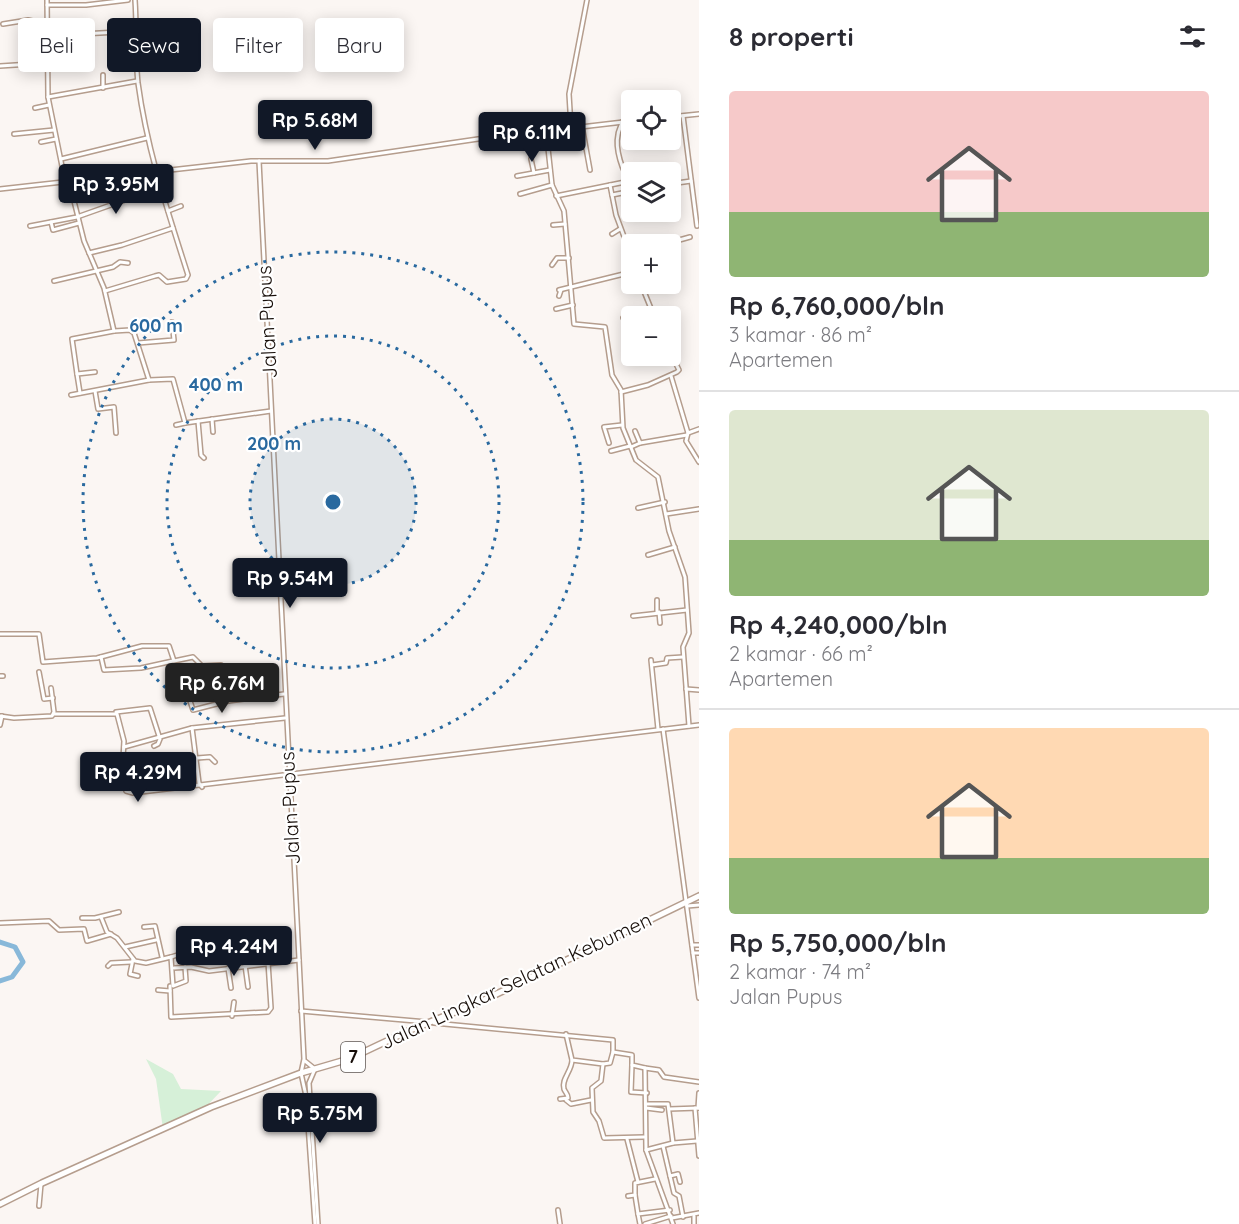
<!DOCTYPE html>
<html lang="id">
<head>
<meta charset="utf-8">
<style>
	:root { --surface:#fff; --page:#f2f2f3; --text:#2b2b33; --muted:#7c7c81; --line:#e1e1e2; --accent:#111827 }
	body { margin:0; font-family:Quicksand,sans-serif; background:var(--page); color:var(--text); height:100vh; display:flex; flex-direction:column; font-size:22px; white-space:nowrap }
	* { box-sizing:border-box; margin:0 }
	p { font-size:20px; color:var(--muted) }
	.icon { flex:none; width:33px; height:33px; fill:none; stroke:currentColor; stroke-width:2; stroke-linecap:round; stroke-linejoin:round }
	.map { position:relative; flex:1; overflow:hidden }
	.drawer { display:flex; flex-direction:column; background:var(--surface); width:540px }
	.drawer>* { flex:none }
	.banner { position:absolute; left:18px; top:18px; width:570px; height:54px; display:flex; gap:12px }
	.buttons { position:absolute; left:621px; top:90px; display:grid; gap:12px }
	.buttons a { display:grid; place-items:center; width:60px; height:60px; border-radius:6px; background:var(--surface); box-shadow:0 3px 15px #0003; font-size:30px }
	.price { position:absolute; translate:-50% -51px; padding:0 14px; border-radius:6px; background:var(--accent); color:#fff; font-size:20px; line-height:39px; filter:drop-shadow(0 2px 3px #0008) }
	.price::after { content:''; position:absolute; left:50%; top:36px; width:18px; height:14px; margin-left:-9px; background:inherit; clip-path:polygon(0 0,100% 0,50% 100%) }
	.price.active { background:#222; color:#fff }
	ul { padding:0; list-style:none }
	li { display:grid; align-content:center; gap:12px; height:318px; padding:0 30px }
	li+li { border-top:2px solid var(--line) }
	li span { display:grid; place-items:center; height:186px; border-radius:6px; color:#555 }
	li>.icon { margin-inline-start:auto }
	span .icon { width:108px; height:108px; fill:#fffc; stroke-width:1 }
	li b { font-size:26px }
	h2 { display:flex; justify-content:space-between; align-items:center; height:72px; padding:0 30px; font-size:26px }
	.tag { padding:0 21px; border-radius:6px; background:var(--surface); box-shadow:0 3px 15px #0003; font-size:21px; line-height:54px }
	.tag.active { background:var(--accent); color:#fff }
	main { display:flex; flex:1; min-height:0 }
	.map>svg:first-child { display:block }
	.green { fill:#d6f0d8 }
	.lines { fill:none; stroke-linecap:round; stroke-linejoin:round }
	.river { stroke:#88b8d9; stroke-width:5 }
	.minor-casing { stroke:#b59d8d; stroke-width:6 }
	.highway-casing { stroke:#b59d8d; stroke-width:8 }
	.minor { stroke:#fff; stroke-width:3 }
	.highway { stroke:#fff; stroke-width:5 }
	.ring { fill:none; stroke:#29699f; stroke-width:3; stroke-dasharray:3 6 }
	.labels { text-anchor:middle; stroke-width:4.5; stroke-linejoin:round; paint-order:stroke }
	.shield { fill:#fff; stroke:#5d5653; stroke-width:1.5 }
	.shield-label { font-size:18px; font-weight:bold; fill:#170e09 }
	.street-label { font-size:20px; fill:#170e09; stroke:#fff }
	.centre { fill:#29699f; stroke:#fff; stroke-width:3 }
	.ring-label { font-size:18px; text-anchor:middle; font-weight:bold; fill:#29699f; stroke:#fff; stroke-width:4.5; stroke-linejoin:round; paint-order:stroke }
</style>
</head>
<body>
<main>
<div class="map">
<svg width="699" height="1224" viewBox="0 0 699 1224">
	<rect width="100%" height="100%" fill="#fbf6f3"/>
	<path class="green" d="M146,1059L173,1074L181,1089L221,1091L200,1113L163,1129L156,1079Z"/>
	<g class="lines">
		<path class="river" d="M0,942L15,947L23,962L12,977L0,981"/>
		<g class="minor-casing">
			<g id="minor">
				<path d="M47,0L48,97L65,181"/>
				<path d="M47,5H86L128,0"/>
				<path d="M3,24L28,20L46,24"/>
				<path d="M46,36L136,31"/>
				<path d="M0,66L46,63"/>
				<path d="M103,75V88"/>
				<path d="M48,97L137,81"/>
				<path d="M35,108L49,105"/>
				<path d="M683,116L697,226"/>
				<path d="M670,117L699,114"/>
				<path d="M622,122C621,127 618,131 618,135C615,148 622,173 631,181"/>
				<path d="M582,126L590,170"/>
				<path d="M571,127L569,94L587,0"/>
				<path d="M546,130L552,185L564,211L574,324L605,327L612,375L621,390L623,428L636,460L658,477L669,531L685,577L689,633L683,647L689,726"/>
				<path d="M14,134L54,130"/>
				<path d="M41,142L56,139"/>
				<path d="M61,159L147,138"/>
				<path d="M531,159L534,173"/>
				<path d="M259,161L304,1059L301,1073L306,1096L315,1224"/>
				<path d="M517,176L550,170"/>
				<path d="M69,181L84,241L104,288L114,331L130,330L134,333L149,380L173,379L185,423L271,411"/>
				<path d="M670,184L691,181"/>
				<path d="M610,185L616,215L632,258"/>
				<path d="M0,189L251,161H328L478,139L632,121"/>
				<path d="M520,194L552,185"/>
				<path d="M612,195L632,191"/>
				<path d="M556,196L630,181"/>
				<path d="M168,211L181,206"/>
				<path d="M51,222L53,230L79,223"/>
				<path d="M553,225L565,224"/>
				<path d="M30,226L77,217L125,200"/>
				<path d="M612,234L620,229"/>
				<path d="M665,244L690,237"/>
				<path d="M89,253L122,245L173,228"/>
				<path d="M552,265L557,258H569"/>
				<path d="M54,281L113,267L120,262L128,263"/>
				<path d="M641,284L654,316"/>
				<path d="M559,290L632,272"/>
				<path d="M105,291L155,276L159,275L167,282L186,279L188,275C168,212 147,150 138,83C135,56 137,28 135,0"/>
				<path d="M559,296L561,290"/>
				<path d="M556,309L573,305"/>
				<path d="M623,318L641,316"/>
				<path d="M626,328L632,325"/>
				<path d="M138,343L174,340L172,322"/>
				<path d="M77,374L72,339L114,331"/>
				<path d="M671,376L688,433L686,441L699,462"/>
				<path d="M95,391L98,409L114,407L116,433"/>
				<path d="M621,392L648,385L677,372L679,370L670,352"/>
				<path d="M80,393L77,374L95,372"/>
				<path d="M71,395L149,380"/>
				<path d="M212,419L213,432"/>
				<path d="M198,421L201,455L204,458"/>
				<path d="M176,425L185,423"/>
				<path d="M688,433L699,429"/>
				<path d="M609,443L604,427L622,425"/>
				<path d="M640,443L687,435"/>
				<path d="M631,447L640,443L635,431"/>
				<path d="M611,451L630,446"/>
				<path d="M638,508L665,502"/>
				<path d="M666,514L699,509"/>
				<path d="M648,555L675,547"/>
				<path d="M657,600V612"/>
				<path d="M659,612L660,623"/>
				<path d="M633,616L687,610"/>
				<path d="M0,634H39L43,662L97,658L142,646H169L174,661L193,657L202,666L221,665L228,701"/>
				<path d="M101,657L104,670L141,668L173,661"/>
				<path d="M651,660L658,729"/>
				<path d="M652,665L666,663L667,658L683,657"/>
				<path d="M39,672L44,699L53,698"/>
				<path d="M0,676H3"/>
				<path d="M181,683L185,686L193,710L228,701L284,694"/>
				<path d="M686,689L699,690"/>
				<path d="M116,712L150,708L160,739L158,744L154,746"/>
				<path d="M54,714H117L124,741L122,776L126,791L133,793L699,725"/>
				<path d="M0,716L14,718L52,716L54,712L51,688"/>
				<path d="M0,725L2,716"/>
				<path d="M192,728L199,783L202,787"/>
				<path d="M663,729L699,998"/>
				<path d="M124,747L192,728L285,718"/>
				<path d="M197,758L210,757L215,762"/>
				<path d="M122,764L141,769"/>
				<path d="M687,906L699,905"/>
				<path d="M101,917L107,932L117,938L135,961L146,963L171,957L173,986L186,981L185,967"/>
				<path d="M82,918H95L119,912"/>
				<path d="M0,923L49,921L59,930L84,929L87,941L111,934"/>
				<path d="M144,927L155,926L162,957"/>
				<path d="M193,932L196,956"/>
				<path d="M209,933L240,929L248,987"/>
				<path d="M692,945H699"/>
				<path d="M125,947L156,940"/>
				<path d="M693,953H699"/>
				<path d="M171,957L209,945L231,944L241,936"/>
				<path d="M133,959L130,974L138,976"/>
				<path d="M108,966L111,963L131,962"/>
				<path d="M174,968L191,967L209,971L299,960"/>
				<path d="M228,968L231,988"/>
				<path d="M170,986L171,1017L268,1012L271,1008L268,962"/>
				<path d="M158,990L170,991"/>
				<path d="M301,1011L427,1022"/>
				<path d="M232,1016L234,1002"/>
				<path d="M434,1023L613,1040V1052L632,1055V1065L645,1068L646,1150L673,1224"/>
				<path d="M566,1034L572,1060L603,1064L601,1081L592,1088L593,1112L599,1121L604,1138L644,1137"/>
				<path d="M305,1061L315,1069L309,1083L318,1224"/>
				<path d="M603,1064L610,1063L613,1052"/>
				<path d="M632,1065L631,1092L647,1093"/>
				<path d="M645,1068L659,1070L664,1077L699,1082"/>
				<path d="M560,1099L568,1098C568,1094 565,1092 564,1089C561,1079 572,1071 572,1060"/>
				<path d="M566,1100L571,1104L591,1100"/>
				<path d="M647,1104H668L673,1143"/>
				<path d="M646,1108L662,1110"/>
				<path d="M695,1108L699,1156"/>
				<path d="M698,1108L699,1093"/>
				<path d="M669,1109L699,1108"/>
				<path d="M627,1139L638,1182"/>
				<path d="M663,1146L670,1176L678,1174L680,1182"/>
				<path d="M646,1150L673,1143L697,1141"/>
				<path d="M670,1176L674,1193L679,1196L683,1217"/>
				<path d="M635,1195L638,1214"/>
				<path d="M628,1196L635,1195V1183L655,1179"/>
				<path d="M39,1206L41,1184"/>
				<path d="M558,1210L560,1224"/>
				<path d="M694,1216V1224"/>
				<path d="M672,1218L699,1213"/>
				<path d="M640,1224L638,1214L670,1210"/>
				<path d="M645,1224L671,1216"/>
			</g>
		</g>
		<g class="highway-casing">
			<path id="highway" d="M0,1204L42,1183L211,1107L301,1073L349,1059L408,1031L482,1001L699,896"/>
		</g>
		<use href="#minor" class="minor"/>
		<use href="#highway" class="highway"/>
	</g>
	<circle cx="333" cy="502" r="83" fill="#29699f" fill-opacity=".12"/>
	<g class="ring">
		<circle cx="333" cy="502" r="83"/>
		<circle cx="333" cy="502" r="166"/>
		<circle cx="333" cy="502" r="250"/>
	</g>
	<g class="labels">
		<rect class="shield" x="341" y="1042" width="24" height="30" rx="4.5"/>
		<g class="shield-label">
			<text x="353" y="1063">7</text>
		</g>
		<g class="street-label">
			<text transform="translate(267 322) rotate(-93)" y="7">Jalan Pupus</text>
			<text transform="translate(290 808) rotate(-93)" y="7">Jalan Pupus</text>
			<text transform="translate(516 981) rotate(-25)" y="7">Jalan Lingkar Selatan Kebumen</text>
		</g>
	</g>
	<circle cx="333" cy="502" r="9" class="centre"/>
	<g class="ring-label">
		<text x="156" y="332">600 m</text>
		<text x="216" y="391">400 m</text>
		<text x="274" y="450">200 m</text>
	</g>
</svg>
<div class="buttons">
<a><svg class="icon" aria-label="locate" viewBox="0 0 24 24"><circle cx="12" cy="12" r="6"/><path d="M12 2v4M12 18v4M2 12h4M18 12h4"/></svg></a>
<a><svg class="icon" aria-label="layers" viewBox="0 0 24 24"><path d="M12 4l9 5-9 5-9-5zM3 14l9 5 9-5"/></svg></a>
<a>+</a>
<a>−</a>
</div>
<b class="price" style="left:315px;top:151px">Rp 5.68M</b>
<b class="price" style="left:532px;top:163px">Rp 6.11M</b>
<b class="price" style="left:116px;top:215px">Rp 3.95M</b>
<b class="price" style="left:290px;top:609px">Rp 9.54M</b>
<b class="price active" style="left:222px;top:714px">Rp 6.76M</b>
<b class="price" style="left:138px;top:803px">Rp 4.29M</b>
<b class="price" style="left:234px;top:977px">Rp 4.24M</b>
<b class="price" style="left:320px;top:1144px">Rp 5.75M</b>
<div class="banner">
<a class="tag">Beli</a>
<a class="tag active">Sewa</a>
<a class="tag">Filter</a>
<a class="tag">Baru</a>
</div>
</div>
<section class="drawer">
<h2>8 properti<svg class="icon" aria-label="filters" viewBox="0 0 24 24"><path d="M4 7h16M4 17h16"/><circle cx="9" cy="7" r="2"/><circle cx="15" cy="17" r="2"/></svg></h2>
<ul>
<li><span style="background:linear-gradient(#f6c9c9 65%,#8fb573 0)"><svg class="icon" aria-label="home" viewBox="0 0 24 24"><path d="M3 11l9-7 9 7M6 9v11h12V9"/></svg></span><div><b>Rp 6,760,000/bln</b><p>3 kamar · 86 m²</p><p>Apartemen</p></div></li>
<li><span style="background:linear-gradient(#dfe7d0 70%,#8fb573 0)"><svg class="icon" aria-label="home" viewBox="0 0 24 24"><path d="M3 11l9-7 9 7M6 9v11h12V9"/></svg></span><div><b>Rp 4,240,000/bln</b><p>2 kamar · 66 m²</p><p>Apartemen</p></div></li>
<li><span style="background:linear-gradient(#ffd9b3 70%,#8fb573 0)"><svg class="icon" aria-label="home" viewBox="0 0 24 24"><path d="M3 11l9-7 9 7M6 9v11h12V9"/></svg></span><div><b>Rp 5,750,000/bln</b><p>2 kamar · 74 m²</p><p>Jalan Pupus</p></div></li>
</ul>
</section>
</main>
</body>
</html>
